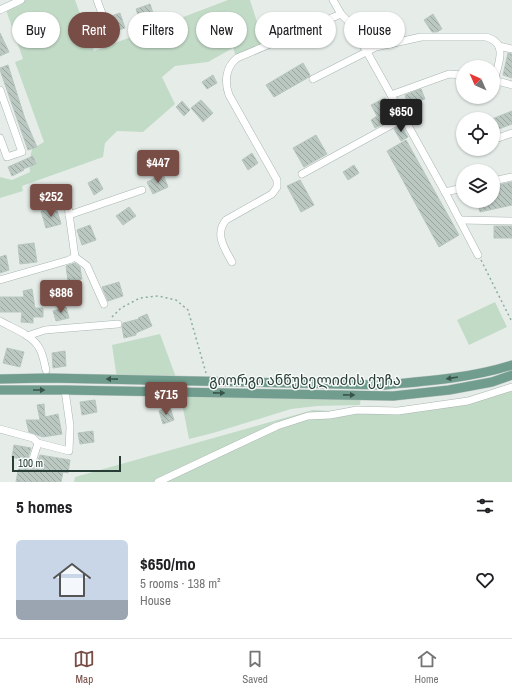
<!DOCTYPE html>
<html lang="en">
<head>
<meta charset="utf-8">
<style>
	:root { --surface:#fff; --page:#f2f2f2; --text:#202124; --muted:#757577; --line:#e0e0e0; --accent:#774d46 }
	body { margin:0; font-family:"Archivo Narrow","Noto Sans Georgian",sans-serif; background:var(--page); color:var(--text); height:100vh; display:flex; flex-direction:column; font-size:15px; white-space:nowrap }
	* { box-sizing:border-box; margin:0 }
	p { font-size:13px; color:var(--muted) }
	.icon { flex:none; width:22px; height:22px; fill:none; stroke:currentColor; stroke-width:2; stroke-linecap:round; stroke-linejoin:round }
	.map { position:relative; height:482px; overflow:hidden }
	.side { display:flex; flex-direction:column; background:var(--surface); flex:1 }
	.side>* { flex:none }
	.banner { position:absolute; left:12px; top:12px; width:488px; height:36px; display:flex; gap:8px }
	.needle { width:26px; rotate:315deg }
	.controls { position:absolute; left:456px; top:60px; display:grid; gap:8px }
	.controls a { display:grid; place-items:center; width:44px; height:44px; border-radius:50%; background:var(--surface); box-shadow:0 1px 3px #0004; font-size:20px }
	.scale { position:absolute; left:12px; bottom:10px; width:109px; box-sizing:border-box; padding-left:4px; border:2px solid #273d35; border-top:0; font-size:11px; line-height:14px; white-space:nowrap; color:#273d35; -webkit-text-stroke:3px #f6faf8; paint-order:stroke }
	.price { position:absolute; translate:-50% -34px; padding:0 9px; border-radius:4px; background:var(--accent); color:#fff; font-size:13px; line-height:26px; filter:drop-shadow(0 1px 2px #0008) }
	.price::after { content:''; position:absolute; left:50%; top:24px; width:12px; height:9px; margin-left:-6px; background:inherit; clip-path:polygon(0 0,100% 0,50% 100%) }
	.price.active { background:#222; color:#fff }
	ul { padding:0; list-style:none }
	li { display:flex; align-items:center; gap:12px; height:100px; padding:0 16px }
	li+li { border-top:1px solid var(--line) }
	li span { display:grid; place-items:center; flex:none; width:112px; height:80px; border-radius:6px; color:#555 }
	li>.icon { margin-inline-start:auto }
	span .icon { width:48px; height:48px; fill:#fffc; stroke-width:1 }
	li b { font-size:17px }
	h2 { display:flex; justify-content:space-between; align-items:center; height:48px; padding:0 16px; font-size:17px }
	.tag { padding:0 14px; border-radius:18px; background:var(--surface); box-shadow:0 1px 3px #0004; font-size:14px; line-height:36px }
	.tag.active { background:var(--accent); color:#fff }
	.menu { display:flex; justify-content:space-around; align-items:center; height:56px; border-top:1px solid var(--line); background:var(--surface); font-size:11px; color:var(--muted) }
	.menu a { display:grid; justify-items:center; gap:2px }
	.menu .active { color:var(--accent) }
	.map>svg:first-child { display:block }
	.green { fill:#c2dbc7 }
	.building { fill:url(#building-back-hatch); stroke:#b9c6c0 }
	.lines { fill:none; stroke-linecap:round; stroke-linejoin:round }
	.minor-casing { stroke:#a9b5af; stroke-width:8 }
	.major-casing { stroke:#c3c9c6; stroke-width:10 }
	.path { stroke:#8aad9f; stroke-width:1.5; stroke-dasharray:2 3; stroke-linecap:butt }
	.minor { stroke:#fff; stroke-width:7 }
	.major { stroke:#709d8e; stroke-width:9 }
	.oneway { fill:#39554b }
	.labels { text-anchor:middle; stroke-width:3; stroke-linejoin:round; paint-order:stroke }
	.street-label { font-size:14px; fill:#273d35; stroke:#f6faf8 }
</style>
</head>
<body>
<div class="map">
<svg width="512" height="482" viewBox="0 0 512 482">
	<defs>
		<pattern id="building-back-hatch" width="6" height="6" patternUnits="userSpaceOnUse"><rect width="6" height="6" fill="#bbc8c2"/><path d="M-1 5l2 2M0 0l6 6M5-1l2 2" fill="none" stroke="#98a49e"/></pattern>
	</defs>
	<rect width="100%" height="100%" fill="#e6ede9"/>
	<g class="green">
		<path d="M24,0H75L94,51L228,0H250L257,22L269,29L299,23L293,31L236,56L233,48L208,62L175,66L162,77L175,104L143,132L117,131L105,143L103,157L22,186L23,191L0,198V177L12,180L30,172L29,163L32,149L44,142L15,62L23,59L5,7Z"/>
		<path d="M495,302L507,327L469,345L457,320Z"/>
		<path d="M160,334L177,380L117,379L112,345Z"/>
		<path d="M512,389V482H74L75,477L313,410L391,414L467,403Z"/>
		<path d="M180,393L361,395L360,405L317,406L291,409L213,433L189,439Z"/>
	</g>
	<g class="building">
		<path d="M150,4L156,22L142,27L136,9Z"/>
		<path d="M120,13L125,28L109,33L105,20L108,17Z"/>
		<path d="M433,14L442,29L437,32H432L424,20Z"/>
		<path d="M0,33L9,52L0,56Z"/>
		<path d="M508,53L512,54V78L503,75Z"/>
		<path d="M303,63L310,75L309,77L274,97L266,85Z"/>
		<path d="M8,65L25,119L37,147L28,150L0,70V68Z"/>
		<path d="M213,75L217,83L207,89L202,82Z"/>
		<path d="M421,89L425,99L408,105L405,95Z"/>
		<path d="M385,98L395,117L375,128L371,120L377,116L371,105Z"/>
		<path d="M201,100L213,113L203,122L191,108Z"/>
		<path d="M182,101L190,110L184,116L176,107Z"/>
		<path d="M512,111V124L496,130L493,119H492Z"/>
		<path d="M401,125L408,137L401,141L394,129Z"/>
		<path d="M316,135L327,154L304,167L293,148Z"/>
		<path d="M406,140L459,235L439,247L387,151Z"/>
		<path d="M252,153L258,163L248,170L242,160Z"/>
		<path d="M33,156L36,164L23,169L24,170L12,176L8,167Z"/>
		<path d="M354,165L359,173L348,180L343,172Z"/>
		<path d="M163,174L168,187L153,194L147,182Z"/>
		<path d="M97,178L103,189L94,195L88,183Z"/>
		<path d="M300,180L314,205L301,212L287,186Z"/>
		<path d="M512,182V205L480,212L477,201H493V186Z"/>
		<path d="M56,207L61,224L46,228L41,211Z"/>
		<path d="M129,207L136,216L123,225L116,216Z"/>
		<path d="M90,225L96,240L82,245L77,230Z"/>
		<rect x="494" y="226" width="18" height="12"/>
		<path d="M34,243L37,262L20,264L18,245Z"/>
		<path d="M6,255L9,270L0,273V257Z"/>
		<path d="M75,263L80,267L82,279L68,281L66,266Z"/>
		<path d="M119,282L123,296L108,301L102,287Z"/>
		<path d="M32,289L35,308H43V317H33V323L21,322L22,312H0V297H24L23,291Z"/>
		<path d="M66,307L69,318L56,321L53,311Z"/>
		<path d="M147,314L152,326L136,333V335L124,338L122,327L123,323L139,319L138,318Z"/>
		<path d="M7,348L24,352L20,367L3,363Z"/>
		<path d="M65,351L66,366L53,368L52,353Z"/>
		<path d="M95,400L97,412L82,415L80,402Z"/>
		<path d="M44,404L45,417L58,414L62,434L43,437L29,432L26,420H40L37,405Z"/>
		<path d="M170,407L174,420L163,424L159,411Z"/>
		<path d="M93,431L94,442L80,444L78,433Z"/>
		<path d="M14,445L31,448L26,464L27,468L29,470L35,468L40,455L70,460L68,473L63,472L61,482H16L20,459L12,457Z"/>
	</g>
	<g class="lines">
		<g class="minor-casing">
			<g id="minor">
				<path d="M97,0L103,16"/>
				<path d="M333,0L341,14L349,22L367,52L445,192L478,255"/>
				<path d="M0,10L21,0"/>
				<path d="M499,46L512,49"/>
				<path d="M313,79L376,47L421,37H486C509,43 498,64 494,81"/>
				<path d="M493,80L512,85"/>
				<path d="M0,90L22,152L7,157L0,138"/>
				<path d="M391,95L449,74L463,75"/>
				<path d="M498,138L512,133"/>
				<path d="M302,174L404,118"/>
				<path d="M493,181L512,177"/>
				<path d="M445,192L463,188"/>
				<path d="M69,215L142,190"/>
				<path d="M460,220L512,221"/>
				<path d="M75,257L87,266L104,304"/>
				<path d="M232,262C225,249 214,234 226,220L272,194L277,187V180L229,95C224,81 226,67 237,58L341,14"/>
				<path d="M0,280L69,260L75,257L67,199"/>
				<path d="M0,321C12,328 30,334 38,346C43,353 44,362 46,370"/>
				<path d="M27,336L45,330L118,324"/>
				<path d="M0,429L33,438L38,443L69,451L70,426L65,390"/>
				<path d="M31,465L38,443"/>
				<path d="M158,482L277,426L308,416L330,415L357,410L398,411L468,401L512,387"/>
			</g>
		</g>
		<g class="major-casing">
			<g id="major">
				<path d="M0,379L48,378L384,385C427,381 471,378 512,365"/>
				<path d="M0,390H65L393,396L449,390L492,382L512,375"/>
			</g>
		</g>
		<g class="path">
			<path d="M481,260L512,322"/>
			<path d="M112,317L121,308L140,298L158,296L176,300L188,310L206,373"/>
		</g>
		<use href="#minor" class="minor"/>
		<use href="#major" class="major"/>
	</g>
	<defs><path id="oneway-solid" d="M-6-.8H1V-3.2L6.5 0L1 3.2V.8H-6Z"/></defs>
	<g class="oneway">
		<use href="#oneway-solid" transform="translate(452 378) rotate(171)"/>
		<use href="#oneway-solid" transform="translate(112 379) rotate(-179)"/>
		<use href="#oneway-solid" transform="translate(39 390)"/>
		<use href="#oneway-solid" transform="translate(219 393) rotate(1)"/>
		<use href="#oneway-solid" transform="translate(349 395) rotate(1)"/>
	</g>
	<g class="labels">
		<g class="street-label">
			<text x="305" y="385">გიორგი ანწუხელიძის ქუჩა</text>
		</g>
	</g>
</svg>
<div class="controls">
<a><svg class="needle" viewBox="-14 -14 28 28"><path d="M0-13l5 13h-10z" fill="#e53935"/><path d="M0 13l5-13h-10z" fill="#757577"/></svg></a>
<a><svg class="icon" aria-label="locate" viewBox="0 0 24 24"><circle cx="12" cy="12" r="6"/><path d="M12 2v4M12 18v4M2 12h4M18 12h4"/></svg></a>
<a><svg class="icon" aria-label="layers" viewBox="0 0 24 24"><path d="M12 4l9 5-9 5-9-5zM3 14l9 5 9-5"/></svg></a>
</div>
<div class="scale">100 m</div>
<b class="price active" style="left:401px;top:133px">$650</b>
<b class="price" style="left:158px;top:184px">$447</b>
<b class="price" style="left:51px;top:218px">$252</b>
<b class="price" style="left:61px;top:314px">$886</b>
<b class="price" style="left:166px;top:416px">$715</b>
<div class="banner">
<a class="tag">Buy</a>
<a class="tag active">Rent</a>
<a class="tag">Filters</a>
<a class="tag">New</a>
<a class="tag">Apartment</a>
<a class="tag">House</a>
</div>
</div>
<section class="side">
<h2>5 homes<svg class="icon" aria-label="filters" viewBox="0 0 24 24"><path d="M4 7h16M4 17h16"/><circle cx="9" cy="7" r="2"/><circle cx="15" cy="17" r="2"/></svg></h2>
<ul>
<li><span style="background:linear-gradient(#c9d6e8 75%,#9aa5b1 0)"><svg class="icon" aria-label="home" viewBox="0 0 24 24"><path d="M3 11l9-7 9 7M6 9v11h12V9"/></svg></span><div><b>$650/mo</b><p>5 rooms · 138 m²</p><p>House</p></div><svg class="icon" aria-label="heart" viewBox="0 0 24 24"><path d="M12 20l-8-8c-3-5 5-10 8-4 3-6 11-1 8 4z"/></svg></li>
</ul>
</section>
<nav class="menu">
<a class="active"><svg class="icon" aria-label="map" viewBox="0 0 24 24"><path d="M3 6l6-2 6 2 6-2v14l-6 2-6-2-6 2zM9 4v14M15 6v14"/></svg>Map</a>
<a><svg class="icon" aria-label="saved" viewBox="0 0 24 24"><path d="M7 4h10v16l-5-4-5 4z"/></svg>Saved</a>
<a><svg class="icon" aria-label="home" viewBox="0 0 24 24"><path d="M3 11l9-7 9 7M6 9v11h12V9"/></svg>Home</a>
</nav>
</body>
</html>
